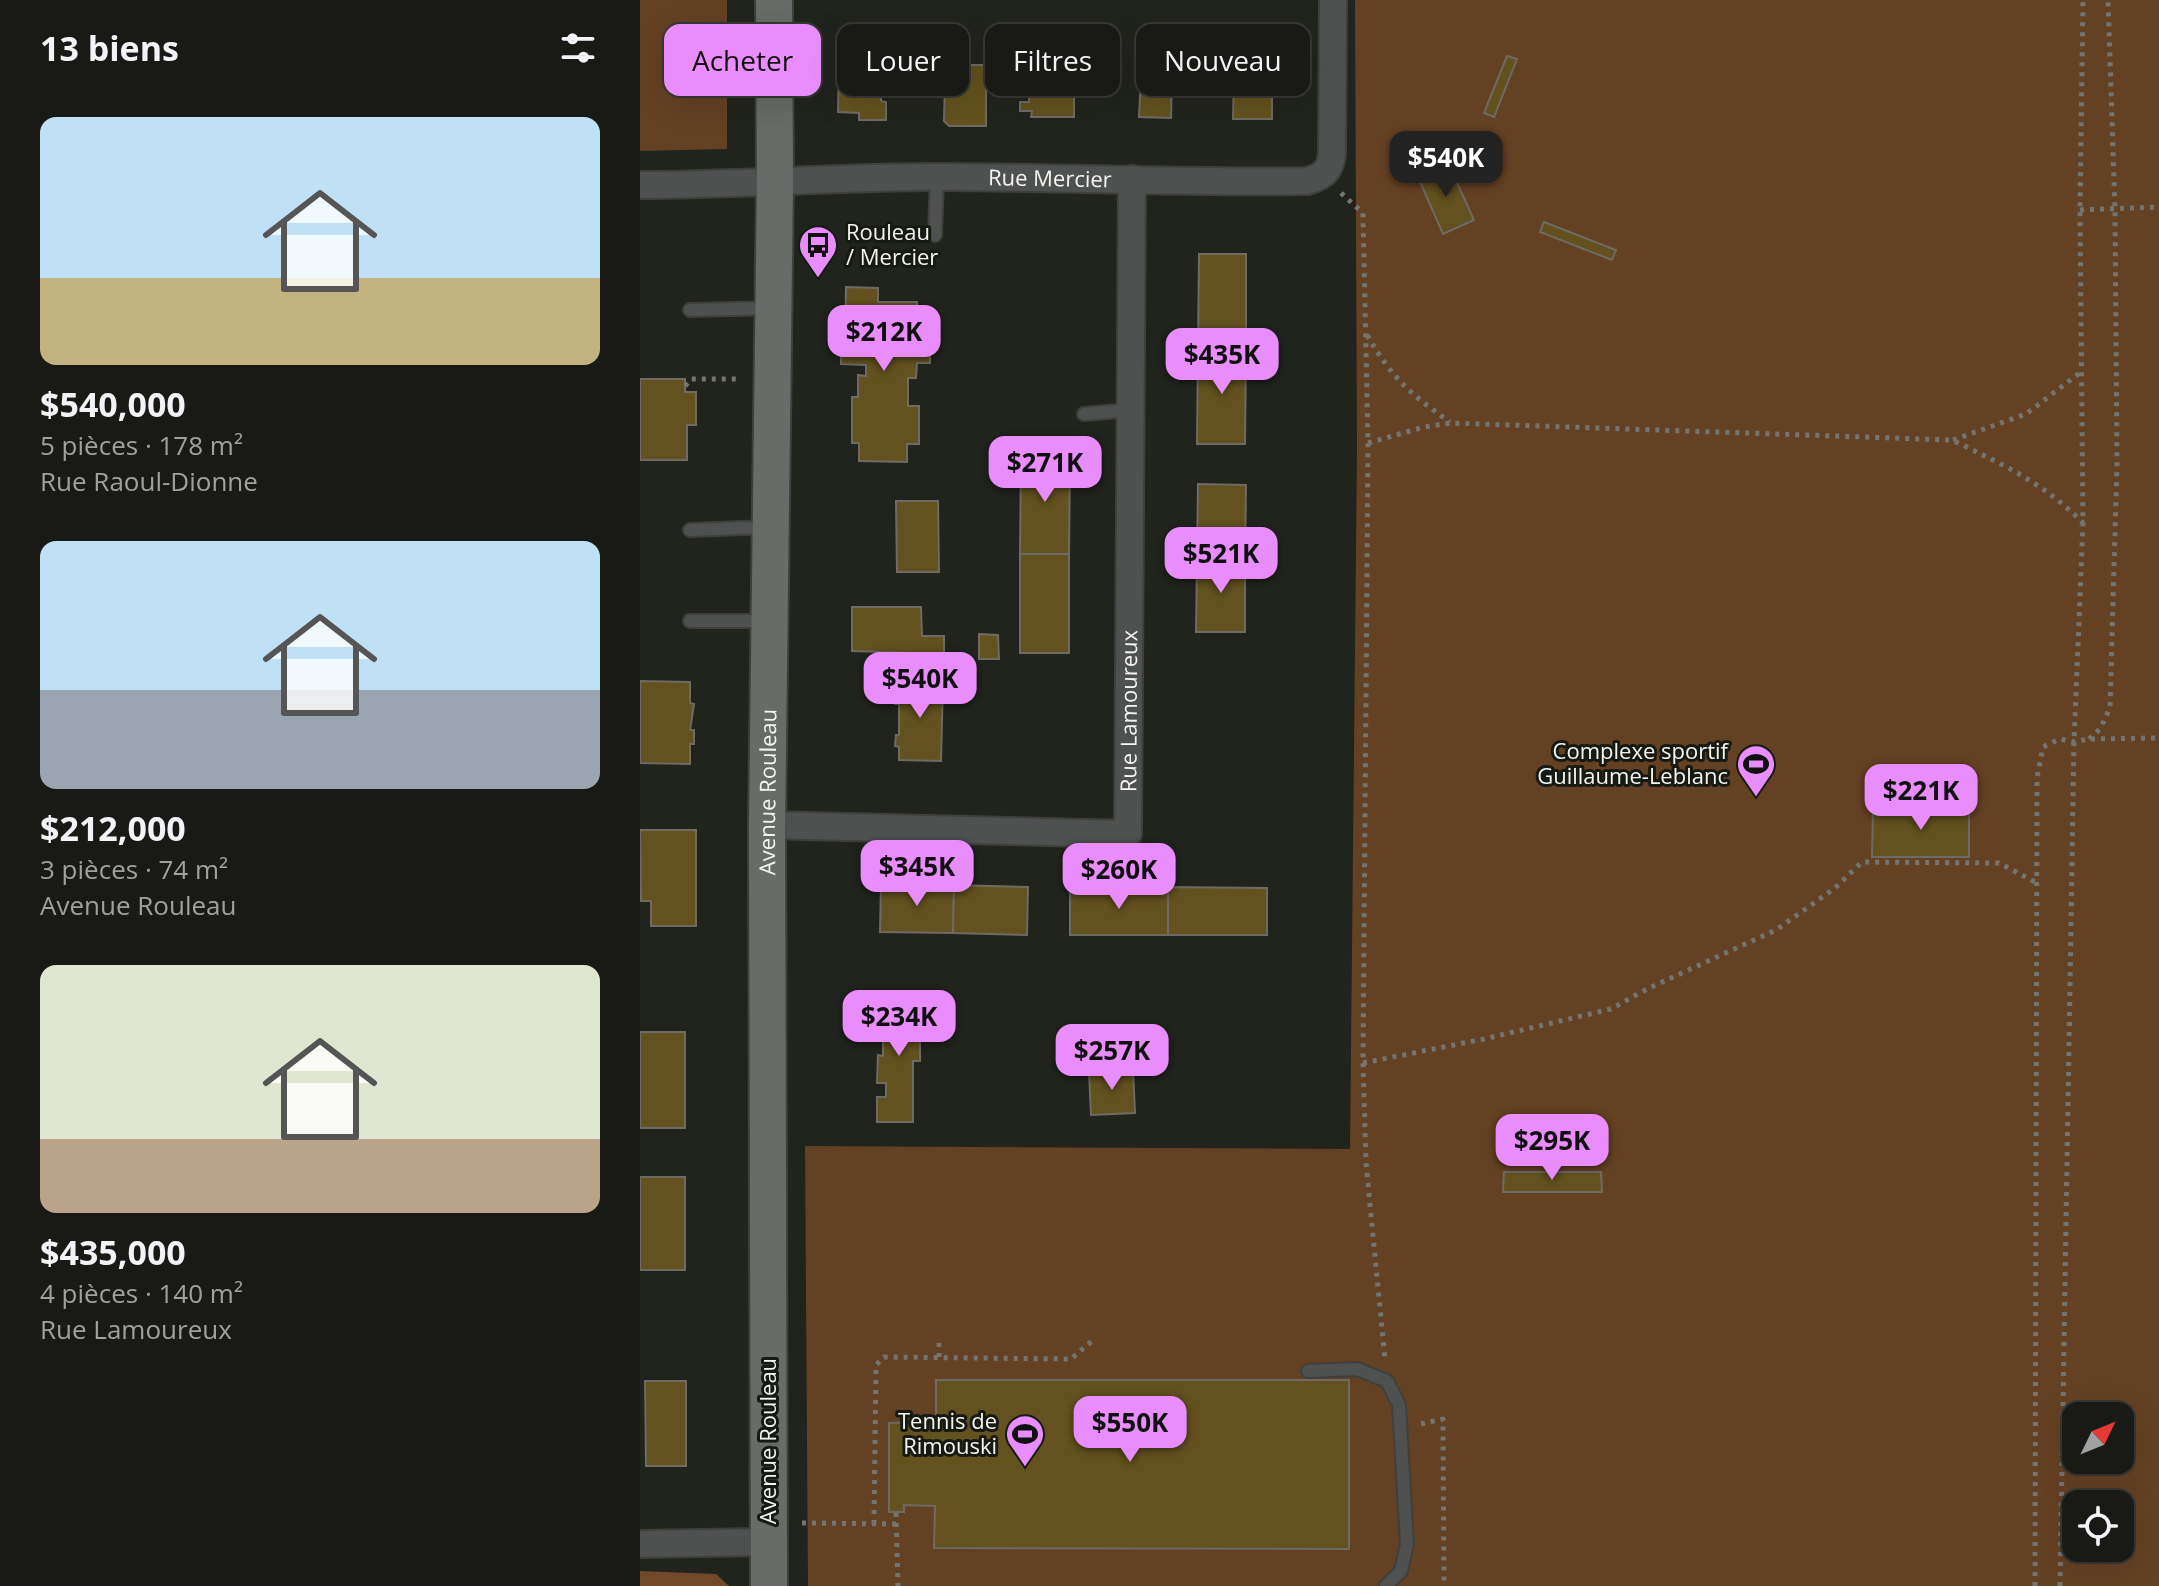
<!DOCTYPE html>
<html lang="fr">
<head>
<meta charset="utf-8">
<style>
	:root { --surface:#191a16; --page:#262723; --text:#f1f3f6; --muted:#9fa1a1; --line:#373835; --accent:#e98dfd }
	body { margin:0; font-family:"Open Sans",sans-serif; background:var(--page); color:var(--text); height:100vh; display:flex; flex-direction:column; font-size:30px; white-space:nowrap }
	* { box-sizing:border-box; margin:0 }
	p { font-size:26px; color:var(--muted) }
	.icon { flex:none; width:44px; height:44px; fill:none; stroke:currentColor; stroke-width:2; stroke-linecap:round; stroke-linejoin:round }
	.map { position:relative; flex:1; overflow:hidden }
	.drawer { display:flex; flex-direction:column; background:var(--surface); width:640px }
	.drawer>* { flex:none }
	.hud { position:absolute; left:24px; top:24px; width:760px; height:72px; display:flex; gap:16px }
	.needle { width:52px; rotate:47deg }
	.controls { position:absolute; left:1422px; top:1402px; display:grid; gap:16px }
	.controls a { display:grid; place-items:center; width:72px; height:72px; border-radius:16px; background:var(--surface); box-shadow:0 8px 32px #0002,0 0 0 2px var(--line); font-size:40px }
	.price { position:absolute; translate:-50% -68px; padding:0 18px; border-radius:16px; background:var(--accent); color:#111; font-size:26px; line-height:52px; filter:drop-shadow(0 2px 4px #0008) }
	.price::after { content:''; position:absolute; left:50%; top:48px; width:24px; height:18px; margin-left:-12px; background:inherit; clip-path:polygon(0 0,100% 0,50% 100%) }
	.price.on { background:#222; color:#fff }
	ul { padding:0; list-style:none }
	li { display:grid; align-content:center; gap:16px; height:424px; padding:0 40px }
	li span { display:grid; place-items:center; height:248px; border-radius:16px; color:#555 }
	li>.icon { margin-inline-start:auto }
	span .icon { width:144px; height:144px; fill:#fffc; stroke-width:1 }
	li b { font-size:34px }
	h2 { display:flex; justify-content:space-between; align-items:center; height:96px; padding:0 40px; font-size:34px }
	.tag { padding:0 28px; border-radius:16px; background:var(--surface); box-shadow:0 8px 32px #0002,0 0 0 2px var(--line); font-size:28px; line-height:72px }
	.tag.on { background:var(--accent); color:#111 }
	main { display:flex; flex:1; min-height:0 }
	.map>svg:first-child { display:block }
	.green { fill:#654123; fill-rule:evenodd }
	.forest { fill:#714828 }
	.building { fill:#63521f; stroke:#6d6b63; stroke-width:2 }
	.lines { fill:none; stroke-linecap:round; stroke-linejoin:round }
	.lane-casing { stroke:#3f403b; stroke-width:16 }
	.street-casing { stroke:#3f403b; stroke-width:30 }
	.secondary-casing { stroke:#3f403b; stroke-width:40 }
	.path { stroke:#747570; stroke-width:5; stroke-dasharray:4 6; stroke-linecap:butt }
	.lane { stroke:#4e514f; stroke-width:12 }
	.street { stroke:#4e514f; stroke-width:26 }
	.secondary { stroke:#676c68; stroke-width:36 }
	.labels { text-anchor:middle; stroke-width:6; stroke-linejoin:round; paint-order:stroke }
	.street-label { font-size:22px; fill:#f4f5f1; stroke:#171a13 }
	.poi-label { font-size:22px; fill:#f4f5f1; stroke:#171a13; text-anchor:end }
</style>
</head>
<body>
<main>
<section class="drawer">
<h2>13 biens<svg class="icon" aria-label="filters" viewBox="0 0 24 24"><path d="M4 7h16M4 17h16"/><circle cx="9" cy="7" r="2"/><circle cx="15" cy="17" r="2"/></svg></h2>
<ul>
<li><span style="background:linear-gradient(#bfe0f5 65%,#c2b280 0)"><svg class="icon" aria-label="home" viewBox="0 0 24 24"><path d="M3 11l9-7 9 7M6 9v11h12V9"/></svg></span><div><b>$540,000</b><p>5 pièces · 178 m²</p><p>Rue Raoul-Dionne</p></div></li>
<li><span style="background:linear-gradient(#bfe0f5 60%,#9aa5b1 0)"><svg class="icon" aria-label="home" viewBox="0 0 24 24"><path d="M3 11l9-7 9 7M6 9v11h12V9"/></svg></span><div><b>$212,000</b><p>3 pièces · 74 m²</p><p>Avenue Rouleau</p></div></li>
<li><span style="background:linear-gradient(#dfe7d0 70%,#b9a48a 0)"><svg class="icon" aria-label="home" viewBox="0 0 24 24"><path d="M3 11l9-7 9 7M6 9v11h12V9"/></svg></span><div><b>$435,000</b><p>4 pièces · 140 m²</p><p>Rue Lamoureux</p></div></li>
</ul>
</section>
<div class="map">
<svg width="1519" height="1586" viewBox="0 0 1519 1586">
	<rect width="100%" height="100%" fill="#21231d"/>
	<g class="green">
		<path d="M0,0H87V149L0,151Z"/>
		<path d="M715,0H1519V1586H168L165,1146L710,1149L717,450ZM1436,1416H1480V1460H1436ZM1436,1504H1480V1548H1436Z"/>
	</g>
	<path class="forest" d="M0,1571L76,1574L89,1586H0Z"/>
	<g class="building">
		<path d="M867,56L877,59L854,117L844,113Z"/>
		<path d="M199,65H241V101L246,102V120H219V113L198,112Z"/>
		<path d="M314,65H346V126H309L304,121L305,81H314Z"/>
		<path d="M512,68H523V76H532L531,118L499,117L501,75H512Z"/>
		<path d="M594,74L632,75V119H593Z"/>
		<path d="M404,75H423V81H434V117H391L392,111H380V102H389L390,80L403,81Z"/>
		<path d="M808,163L834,220L803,234L778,177Z"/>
		<path d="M904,222L976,250L972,260L900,232Z"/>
		<path d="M559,254H606V349H558Z"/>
		<path d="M206,287L238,288V302H277V314H284V345L290,344V363H277L276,378H268V406H279V444H267V462L219,461V443H212V397H218V375L226,376V365L201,364V347H205Z"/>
		<path d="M558,349H606L605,444H557Z"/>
		<path d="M0,379H45V392H56V425H47V460H0Z"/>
		<path d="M381,454L430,455L429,554H380Z"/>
		<path d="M558,484L606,485L605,557H557Z"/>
		<path d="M256,501H298L299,572H257Z"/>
		<rect x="380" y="554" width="49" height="99"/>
		<path d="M557,557H605V632H556Z"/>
		<path d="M212,607H281L282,636H304V654L212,651Z"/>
		<path d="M339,634L358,635L359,659H339Z"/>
		<path d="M259,679L303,680L301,761L259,760V747L255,746L256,735H259V704H255V692H259Z"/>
		<path d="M0,681L50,682V703L54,704L50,730H54V744H50V764L0,763Z"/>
		<path d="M1233,807L1329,808V857H1232Z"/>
		<path d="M0,830H56V926H11V901H1Z"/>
		<path d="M241,884L314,885L313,933L240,932Z"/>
		<path d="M314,885L388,887L387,935L313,933Z"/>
		<rect x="430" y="887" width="98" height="48"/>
		<path d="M528,887L627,888V935H528Z"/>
		<path d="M244,994H280V1061H273V1122H237V1097H246V1083H237L238,1055L243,1056V1034H253V1018H244Z"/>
		<rect x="0" y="1032" width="45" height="96"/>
		<path d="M493,1070L495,1113L451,1115L449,1071Z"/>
		<path d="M864,1172H961L962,1192H863Z"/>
		<rect x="0" y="1177" width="45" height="93"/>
		<path d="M296,1380H709V1549L294,1548L295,1506L264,1505V1512H249V1423L296,1422Z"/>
		<path d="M5,1381H46V1466H6Z"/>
	</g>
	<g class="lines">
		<g class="lane-casing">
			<g id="lane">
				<path d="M98,32L129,37"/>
				<path d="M295,235L297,177"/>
				<path d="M50,310L130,308"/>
				<path d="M444,414L491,410"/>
				<path d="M50,530L128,527"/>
				<path d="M50,621H127"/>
				<path d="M668,1371L717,1369L747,1381L759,1405L767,1544L761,1571L746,1586"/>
			</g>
		</g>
		<g class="street-casing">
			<g id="street">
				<path id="s1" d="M0,185C99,185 198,177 297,177C421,177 544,183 667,181C684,176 690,171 692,154L693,0"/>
				<path id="s2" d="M127,825L488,834L492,179"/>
				<path d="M0,1544L127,1542"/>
			</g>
		</g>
		<g class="secondary-casing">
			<g id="secondary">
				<path id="s3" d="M129,1586L127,825L135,181L134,0"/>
			</g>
		</g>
		<g class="path">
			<path d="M701,193L723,213L728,443L723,1063L726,1163L745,1360"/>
			<path d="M1440,210L1519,207"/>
			<path d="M727,335C752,378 770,394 810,422"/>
			<path d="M45,386L51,379H101"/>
			<path d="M1313,440L1386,414L1441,372"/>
			<path d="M728,443L784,427L811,423L1312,440C1362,464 1404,483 1443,523"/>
			<path d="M1449,739L1460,729L1470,708L1477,463L1475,210L1468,0"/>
			<path d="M723,1063L844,1039L971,1009L1007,989L1136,930L1195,888L1222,862L1359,863L1395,882"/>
			<path d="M299,1357V1340"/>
			<path d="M781,1424L803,1419L804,1586"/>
			<path d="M256,1513L258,1586"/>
			<path d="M162,1523L257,1524"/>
			<path d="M234,1524L236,1365L244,1357L431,1359L452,1341"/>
			<path d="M1395,1586L1397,778L1403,747L1420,739L1434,742L1449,739L1519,738"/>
			<path d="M1420,1586L1434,742L1443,523L1440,210L1443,0"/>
		</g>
		<use href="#lane" class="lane"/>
		<use href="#street" class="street"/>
		<use href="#secondary" class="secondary"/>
	</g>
	<defs>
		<g id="bus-pin" transform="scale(2)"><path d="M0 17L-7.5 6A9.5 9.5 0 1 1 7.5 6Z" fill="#e98dfd" stroke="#171a13"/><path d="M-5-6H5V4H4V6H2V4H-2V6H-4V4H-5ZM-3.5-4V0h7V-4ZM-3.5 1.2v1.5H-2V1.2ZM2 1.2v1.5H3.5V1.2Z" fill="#111"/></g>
		<g id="stadium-pin" transform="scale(2)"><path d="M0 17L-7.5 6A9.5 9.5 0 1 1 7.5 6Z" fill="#e98dfd" stroke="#171a13"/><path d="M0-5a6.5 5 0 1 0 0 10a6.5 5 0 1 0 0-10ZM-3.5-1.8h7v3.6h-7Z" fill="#111"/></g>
	</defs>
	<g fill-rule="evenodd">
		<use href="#bus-pin" x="178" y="245"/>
		<use href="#stadium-pin" x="1116" y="764"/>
		<use href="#stadium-pin" x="385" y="1434"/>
	</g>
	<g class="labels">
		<g class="street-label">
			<text dy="8" stroke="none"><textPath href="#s1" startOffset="410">Rue Mercier</textPath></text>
			<text dy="8" stroke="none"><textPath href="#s2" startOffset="484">Rue Lamoureux</textPath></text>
			<text dy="8" stroke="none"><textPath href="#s3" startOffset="794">Avenue Rouleau</textPath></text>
			<text transform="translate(128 1441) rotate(-90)" y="8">Avenue Rouleau</text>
		</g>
		<g class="poi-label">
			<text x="206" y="240" text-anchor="start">Rouleau<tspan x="206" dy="25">/ Mercier</tspan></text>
			<text x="1088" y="759">Complexe sportif<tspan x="1088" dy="25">Guillaume-Leblanc</tspan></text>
			<text x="357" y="1429">Tennis de<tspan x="357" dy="25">Rimouski</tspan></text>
		</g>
	</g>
</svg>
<div class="controls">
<a><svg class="needle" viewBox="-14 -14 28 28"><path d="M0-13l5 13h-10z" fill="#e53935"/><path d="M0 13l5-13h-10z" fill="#9fa1a1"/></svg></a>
<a><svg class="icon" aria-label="locate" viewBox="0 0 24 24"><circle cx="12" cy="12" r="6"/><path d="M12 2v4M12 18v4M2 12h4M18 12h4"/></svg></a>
</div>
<b class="price on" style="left:806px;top:199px">$540K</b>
<b class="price" style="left:244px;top:373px">$212K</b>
<b class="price" style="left:582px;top:396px">$435K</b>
<b class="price" style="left:405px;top:504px">$271K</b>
<b class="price" style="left:581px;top:595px">$521K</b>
<b class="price" style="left:280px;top:720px">$540K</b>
<b class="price" style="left:1281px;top:832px">$221K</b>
<b class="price" style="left:277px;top:908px">$345K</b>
<b class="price" style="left:479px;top:911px">$260K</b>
<b class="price" style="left:259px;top:1058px">$234K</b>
<b class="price" style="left:472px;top:1092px">$257K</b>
<b class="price" style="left:912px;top:1182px">$295K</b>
<b class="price" style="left:490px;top:1464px">$550K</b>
<div class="hud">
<a class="tag on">Acheter</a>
<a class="tag">Louer</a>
<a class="tag">Filtres</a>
<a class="tag">Nouveau</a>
</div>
</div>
</main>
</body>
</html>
